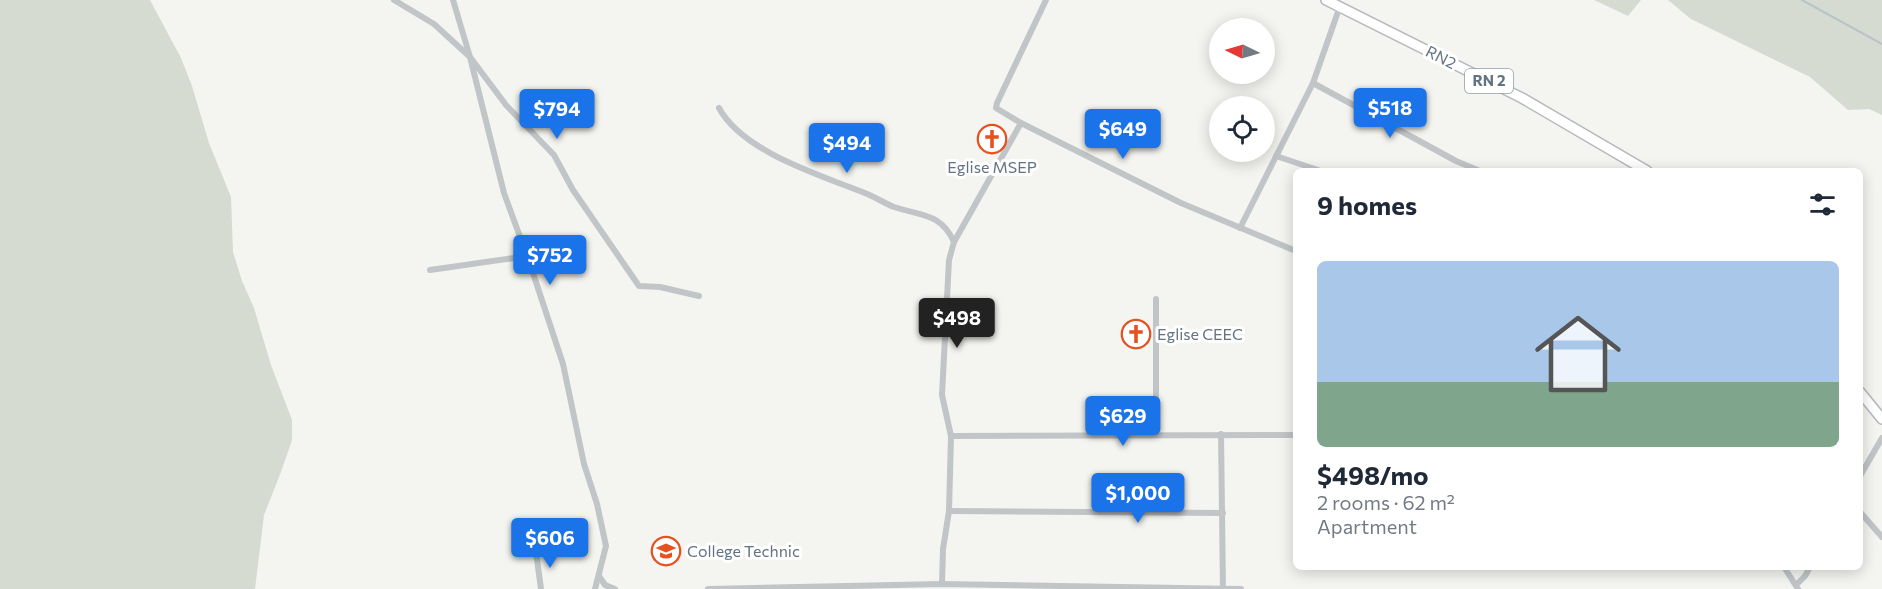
<!DOCTYPE html>
<html lang="en">
<head>
<meta charset="utf-8">
<style>
	:root { --surface:#fff; --page:#f2f2f3; --text:#1f2937; --muted:#747a83; --line:#e0e1e3; --accent:#1a73e8 }
	body { margin:0; font-family:Commissioner,sans-serif; background:var(--page); color:var(--text); height:100vh; display:flex; flex-direction:column; font-size:22px; white-space:nowrap }
	* { box-sizing:border-box; margin:0 }
	p { font-size:20px; color:var(--muted) }
	.icon { flex:none; width:33px; height:33px; fill:none; stroke:currentColor; stroke-width:2; stroke-linecap:round; stroke-linejoin:round }
	.map { position:relative; flex:1; overflow:hidden }
	.panel { position:absolute; left:1293px; top:168px; width:570px; height:402px; display:flex; flex-direction:column; background:var(--surface); border-radius:9px; box-shadow:0 3px 15px #0003 }
	.panel>* { flex:none }
	.needle { width:39px; rotate:275deg }
	.fabs { position:absolute; left:1209px; top:18px; display:grid; gap:12px }
	.fabs a { display:grid; place-items:center; width:66px; height:66px; border-radius:50%; background:var(--surface); box-shadow:0 3px 15px #0003; font-size:30px }
	.price { position:absolute; translate:-50% -51px; padding:0 14px; border-radius:6px; background:var(--accent); color:#fff; font-size:20px; line-height:39px; filter:drop-shadow(0 2px 3px #0008) }
	.price::after { content:''; position:absolute; left:50%; top:36px; width:18px; height:14px; margin-left:-9px; background:inherit; clip-path:polygon(0 0,100% 0,50% 100%) }
	.price.current { background:#222; color:#fff }
	ul { padding:0; list-style:none }
	li { display:grid; align-content:center; gap:12px; height:318px; padding:0 24px }
	li+li { border-top:2px solid var(--line) }
	li span { display:grid; place-items:center; height:186px; border-radius:9px; color:#555 }
	li>.icon { margin-inline-start:auto }
	span .icon { width:108px; height:108px; fill:#fffc; stroke-width:1 }
	li b { font-size:26px }
	h2 { display:flex; justify-content:space-between; align-items:center; height:72px; padding:0 24px; font-size:26px }
	.map>svg:first-child { display:block }
	.green { fill:#d5dbd1 }
	.lines { fill:none; stroke-linecap:round; stroke-linejoin:round }
	.stream { stroke:#b9c4c8; stroke-width:2 }
	.primary-casing { stroke:#b4b8bc; stroke-width:12 }
	.minor { stroke:#c1c5c8; stroke-width:6 }
	.primary { stroke:#fff; stroke-width:9 }
	.labels { text-anchor:middle; stroke-width:6; stroke-linejoin:round; paint-order:stroke }
	.shield { fill:#fff; stroke:#929da8; stroke-width:1.5 }
	.shield-label { font-size:15px; font-weight:bold; fill:#637382 }
	.street-label { font-size:16px; fill:#637382; stroke:#fff }
	.poi-label { font-size:16px; fill:#637382; stroke:#fff; text-anchor:start }
</style>
</head>
<body>
<div class="map">
<svg width="1882" height="589" viewBox="0 0 1882 589">
	<rect width="100%" height="100%" fill="#f4f5f0"/>
	<g class="green">
		<path d="M0,0H150L181,58L192,86L209,143L231,197L233,252L242,281L254,308L271,365L292,420V440L281,472L264,515L255,589H0Z"/>
		<path d="M1594,0H1641L1628,16Z"/>
		<path d="M1668,0H1882V115L1869,109L1848,110L1810,77L1691,19Z"/>
	</g>
	<g class="lines">
		<path class="stream" d="M1802,0L1882,44"/>
		<g class="primary-casing">
			<g id="primary">
				<path d="M1326,0L1522,98L1647,171"/>
				<path d="M1860,392L1882,419"/>
			</g>
		</g>
		<g class="minor">
			<path d="M394,0L434,24L470,57L506,105L554,155L573,190L639,286L660,287L699,296"/>
			<path d="M453,0L470,57L504,193L531,267L563,364L584,464L597,504L606,546L595,589"/>
			<path d="M1046,0L997,103L996,108L1021,123L1181,203L1296,251"/>
			<path d="M1313,83L1456,161L1480,171"/>
			<path d="M719,108C743,152 820,175 865,193C875,197 884,203 894,207C921,216 941,213 954,242"/>
			<path d="M1276,156L1321,171"/>
			<path d="M1240,228L1313,83L1340,6"/>
			<path d="M430,270L514,258L524,249"/>
			<path d="M1156,434V299"/>
			<path d="M1221,434L1223,589"/>
			<path d="M951,436L1296,435"/>
			<path d="M1860,476L1882,438"/>
			<path d="M949,511L1223,513"/>
			<path d="M1860,512L1882,537"/>
			<path d="M536,552L541,589"/>
			<path d="M1784,567L1798,589"/>
			<path d="M599,576L605,585L615,589"/>
			<path d="M942,584L943,549L949,511L951,436L942,395L949,260L954,242L1021,123"/>
			<path d="M1796,585L1805,576L1810,567"/>
			<path d="M708,589L942,584L1241,589"/>
		</g>
		<use href="#primary" class="primary"/>
	</g>
	<defs>
		<g id="church-ring" transform="scale(1.5)"><circle r="9.5" fill="#fff" stroke="#e55220" stroke-width="1.5"/><path d="M-1.2-6h2.4v3.5h3.3v2.4h-3.3V6h-2.4V-.1h-3.3v-2.4h3.3Z" fill="#e55220"/></g>
		<g id="university-ring" transform="scale(1.5)"><circle r="9.5" fill="#fff" stroke="#e55220" stroke-width="1.5"/><path d="M0-5L7-2L0 1L-7-2ZM-4 1L0 2.5L4 1V4Q0 6-4 4Z" fill="#e55220"/></g>
	</defs>
	<g fill-rule="evenodd">
		<use href="#church-ring" x="992" y="139"/>
		<use href="#church-ring" x="1136" y="334"/>
		<use href="#university-ring" x="666" y="551"/>
	</g>
	<g class="labels">
		<rect class="shield" x="1465" y="69" width="48" height="24" rx="4.5"/>
		<g class="shield-label">
			<text x="1489" y="86">RN 2</text>
		</g>
		<g class="street-label">
			<text transform="translate(1441 57) rotate(27)" y="6">RN2</text>
		</g>
		<g class="poi-label">
			<text x="992" y="173" text-anchor="middle">Eglise MSEP</text>
			<text x="1157" y="340">Eglise CEEC</text>
			<text x="687" y="557">College Technic</text>
		</g>
	</g>
</svg>
<div class="fabs">
<a><svg class="needle" viewBox="-14 -14 28 28"><path d="M0-13l5 13h-10z" fill="#e53935"/><path d="M0 13l5-13h-10z" fill="#747a83"/></svg></a>
<a><svg class="icon" aria-label="locate" viewBox="0 0 24 24"><circle cx="12" cy="12" r="6"/><path d="M12 2v4M12 18v4M2 12h4M18 12h4"/></svg></a>
</div>
<b class="price" style="left:1390px;top:139px">$518</b>
<b class="price" style="left:557px;top:140px">$794</b>
<b class="price" style="left:1123px;top:160px">$649</b>
<b class="price" style="left:847px;top:174px">$494</b>
<b class="price" style="left:550px;top:286px">$752</b>
<b class="price current" style="left:957px;top:349px">$498</b>
<b class="price" style="left:1123px;top:447px">$629</b>
<b class="price" style="left:1138px;top:524px">$1,000</b>
<b class="price" style="left:550px;top:569px">$606</b>
<section class="panel">
<h2>9 homes<svg class="icon" aria-label="filters" viewBox="0 0 24 24"><path d="M4 7h16M4 17h16"/><circle cx="9" cy="7" r="2"/><circle cx="15" cy="17" r="2"/></svg></h2>
<ul>
<li><span style="background:linear-gradient(#a9c7e8 65%,#7fa58c 0)"><svg class="icon" aria-label="home" viewBox="0 0 24 24"><path d="M3 11l9-7 9 7M6 9v11h12V9"/></svg></span><div><b>$498/mo</b><p>2 rooms · 62 m²</p><p>Apartment</p></div></li>
</ul>
</section>
</div>
</body>
</html>
